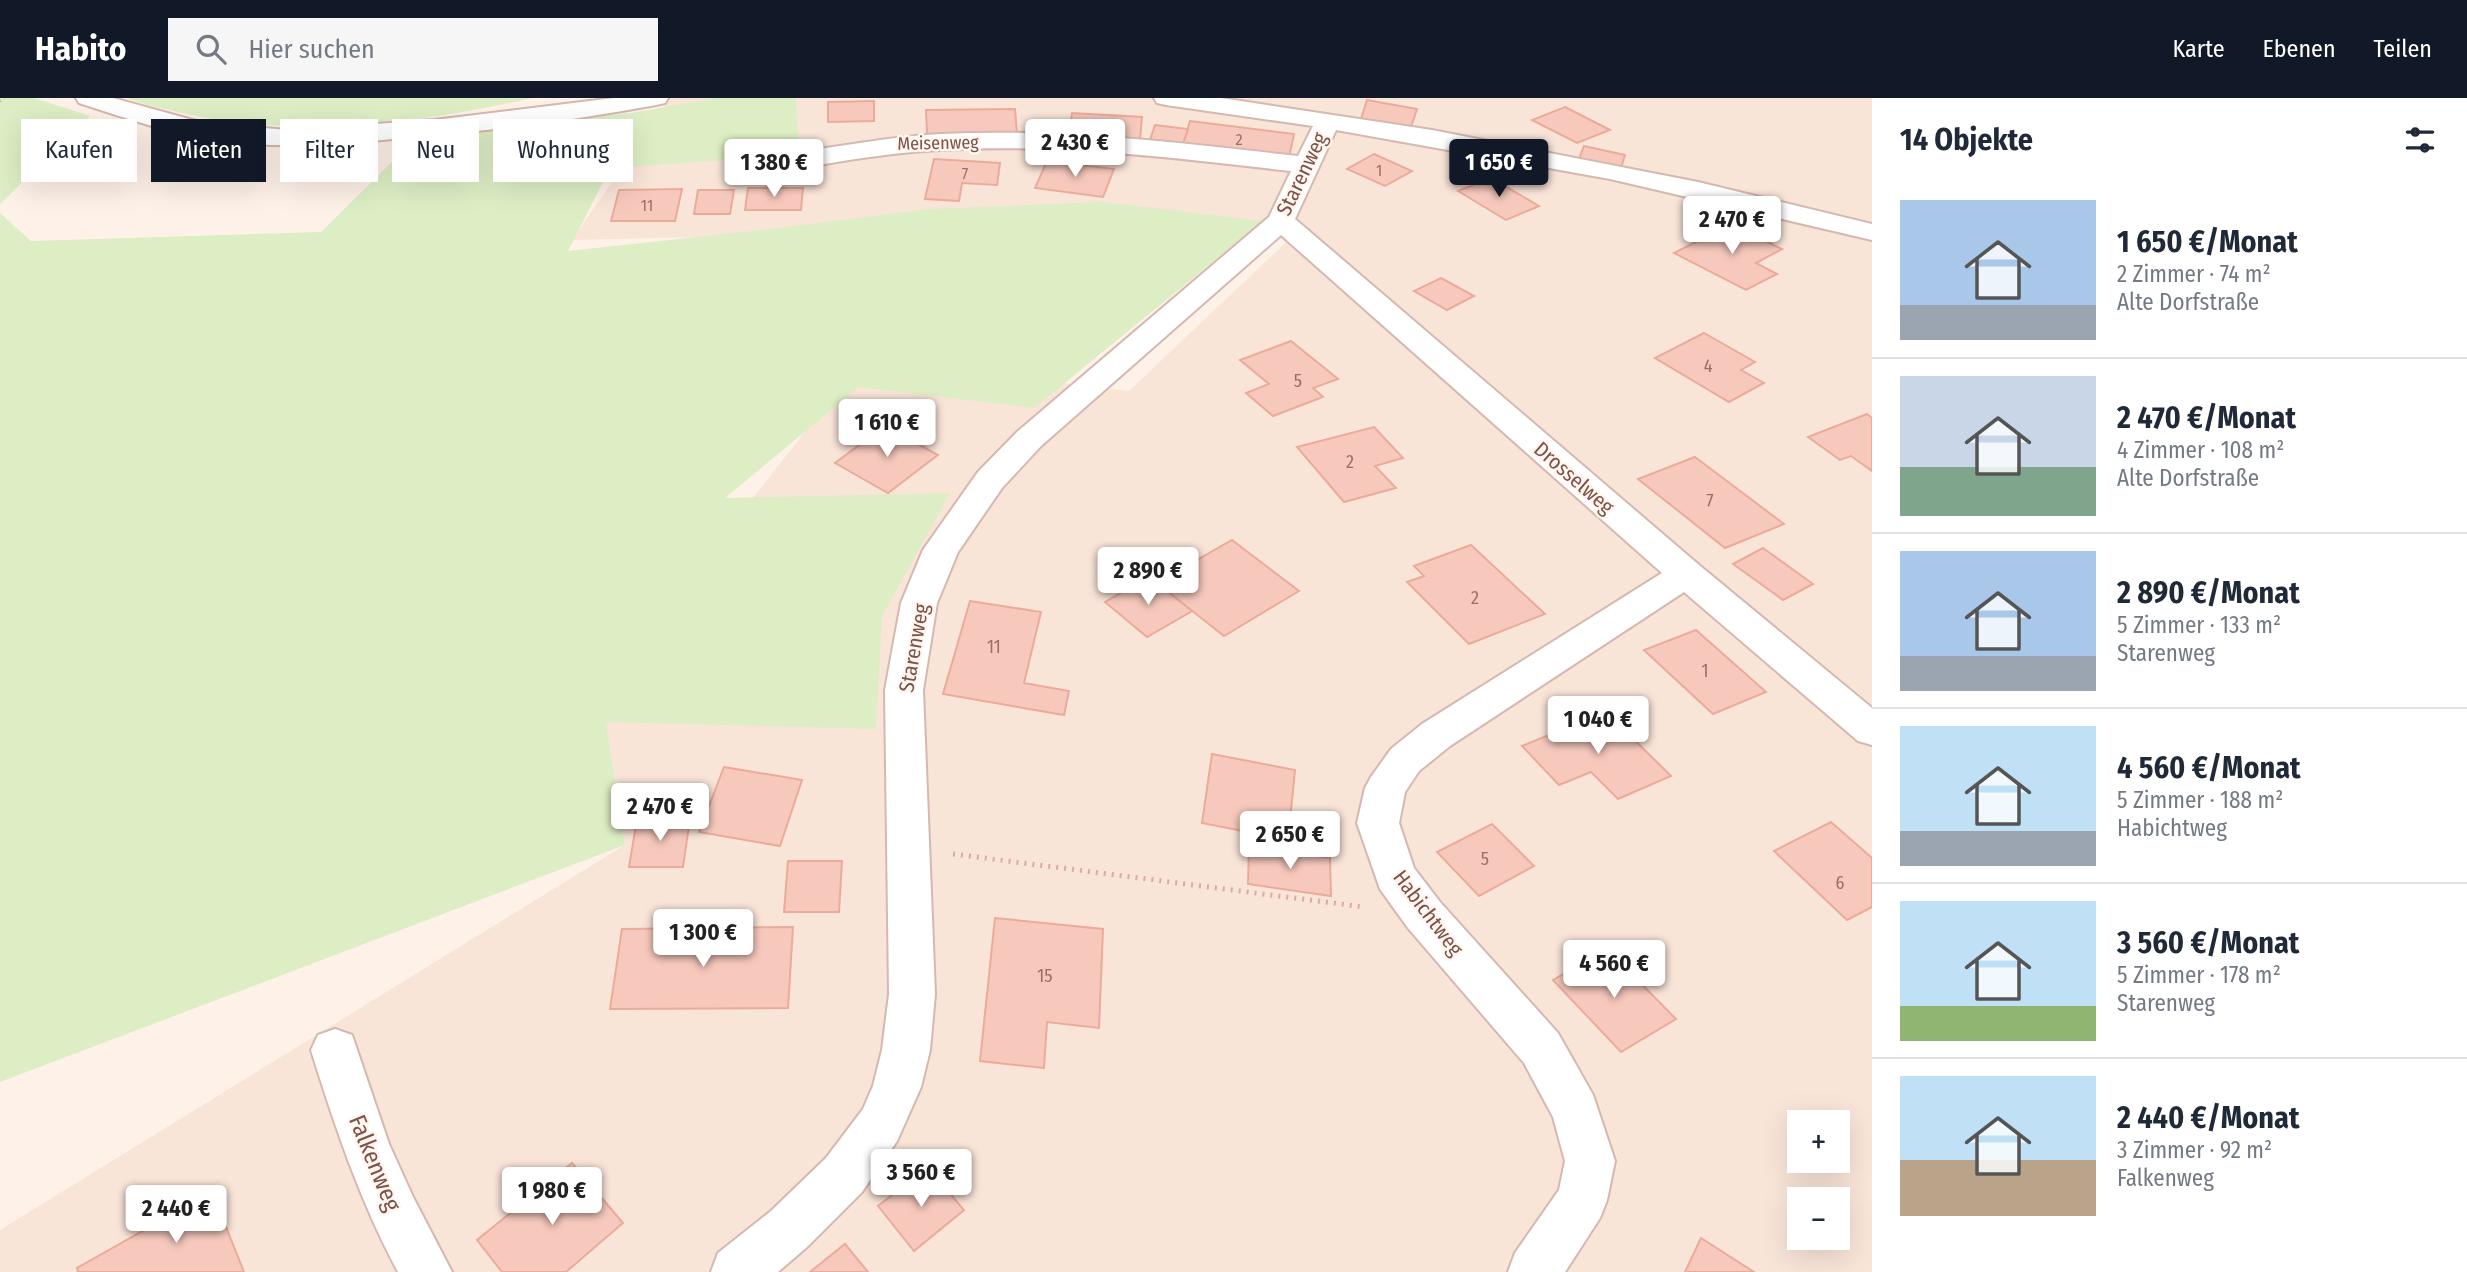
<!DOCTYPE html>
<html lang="de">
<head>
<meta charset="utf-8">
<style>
	:root { --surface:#fff; --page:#f6f6f7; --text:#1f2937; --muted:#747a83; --line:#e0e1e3; --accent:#111827 }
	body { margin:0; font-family:"Fira Sans Condensed",sans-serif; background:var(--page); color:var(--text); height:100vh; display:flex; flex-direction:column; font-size:26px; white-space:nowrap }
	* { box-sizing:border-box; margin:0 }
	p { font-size:23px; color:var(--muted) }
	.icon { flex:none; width:38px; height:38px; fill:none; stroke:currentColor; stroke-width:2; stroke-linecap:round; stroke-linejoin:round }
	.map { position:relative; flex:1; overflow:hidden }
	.side { display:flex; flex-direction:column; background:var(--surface); width:595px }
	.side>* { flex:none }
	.guide { position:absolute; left:21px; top:21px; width:665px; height:63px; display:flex; gap:14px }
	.buttons { position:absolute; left:1787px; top:1012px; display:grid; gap:14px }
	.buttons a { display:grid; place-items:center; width:63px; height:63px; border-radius:0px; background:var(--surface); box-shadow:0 7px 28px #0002; font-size:35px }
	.price { position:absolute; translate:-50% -60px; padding:0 16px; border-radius:7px; background:#fff; color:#222; font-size:23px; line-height:46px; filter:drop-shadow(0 2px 4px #0008) }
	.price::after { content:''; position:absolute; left:50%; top:42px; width:21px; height:16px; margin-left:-10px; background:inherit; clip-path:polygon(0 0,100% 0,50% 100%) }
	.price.current { background:var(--accent); color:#fff }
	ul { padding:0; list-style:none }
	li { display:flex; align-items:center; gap:21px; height:175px; padding:0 28px }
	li+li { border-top:2px solid var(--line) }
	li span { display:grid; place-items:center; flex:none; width:196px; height:140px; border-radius:0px; color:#555 }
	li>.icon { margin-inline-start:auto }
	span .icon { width:84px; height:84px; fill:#fffc; stroke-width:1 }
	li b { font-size:30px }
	h2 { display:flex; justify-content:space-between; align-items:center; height:84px; padding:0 28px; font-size:30px }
	.chip { padding:0 24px; border-radius:0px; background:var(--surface); box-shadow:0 7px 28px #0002; font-size:24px; line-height:63px }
	.chip.current { background:var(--accent); color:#fff }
	header { display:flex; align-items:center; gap:42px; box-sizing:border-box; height:98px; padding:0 35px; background:var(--accent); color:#fff }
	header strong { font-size:33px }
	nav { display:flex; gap:38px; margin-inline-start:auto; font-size:24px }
	.search { width:490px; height:63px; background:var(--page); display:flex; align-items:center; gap:18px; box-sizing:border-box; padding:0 24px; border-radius:0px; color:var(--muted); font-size:26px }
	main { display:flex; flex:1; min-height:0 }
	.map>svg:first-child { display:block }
	.residential { fill:#f9e4d8; fill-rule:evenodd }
	.green { fill:#ddeec4 }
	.building { fill:#f7c9bd; stroke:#ebab9b; stroke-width:2 }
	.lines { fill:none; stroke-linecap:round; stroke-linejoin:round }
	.minor-casing { stroke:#d5b8af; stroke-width:4 }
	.path-far1 { stroke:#dcab9f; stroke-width:3.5; stroke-dasharray:1 3.5; stroke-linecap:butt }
	.path { stroke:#dcab9f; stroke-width:5; stroke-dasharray:2 6; stroke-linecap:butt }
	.minor { fill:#fff; fill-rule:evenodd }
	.labels { text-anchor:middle; stroke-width:5; stroke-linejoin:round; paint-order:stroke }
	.far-number-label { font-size:16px; fill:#9b6f65 }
	.far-street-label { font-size:18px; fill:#7c5148; stroke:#fff6f0 }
	.number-label { font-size:18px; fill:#9b6f65 }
	.street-label { font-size:21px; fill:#7c5148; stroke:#fff6f0 }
	.near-street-label { font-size:24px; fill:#7c5148; stroke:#fff6f0 }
</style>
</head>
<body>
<header>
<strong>Habito</strong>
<div class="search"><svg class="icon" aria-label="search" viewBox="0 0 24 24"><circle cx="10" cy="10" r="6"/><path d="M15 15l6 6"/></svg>Hier suchen</div>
<nav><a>Karte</a><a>Ebenen</a><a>Teilen</a></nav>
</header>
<main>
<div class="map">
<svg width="1872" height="1174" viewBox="0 0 1872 1174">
	<rect width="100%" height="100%" fill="#fef1e8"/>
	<path class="residential" d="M670,0H1872V1174H0V1132L625,747L601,593L863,260L1129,293L1298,133L1120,113L780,137L572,142ZM1799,1024H1838V1062H1799ZM1799,1101H1838V1139H1799Z"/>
	<g class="green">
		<path d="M0,0H34L90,18L0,106Z"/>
		<path d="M127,0H532C417,26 294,41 178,14C161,10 144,7 127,0Z"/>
		<path d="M715,0H796L799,57L610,70L568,153L770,131L929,111L1103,104L1263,123L1034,310L859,289L725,400L950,395L882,518L876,631L606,624L625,747L0,984V115L31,143L321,134L418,38L631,15Z"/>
	</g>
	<g class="building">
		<path d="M1367,2L1417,11L1411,29L1361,21Z"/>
		<path d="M874,3V23L828,24V4Z"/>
		<path d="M1565,9L1610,32L1577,45L1532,22Z"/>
		<path d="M1015,11L1017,36H927L926,12Z"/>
		<path d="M1072,15L1142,19L1140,42L1069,37Z"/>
		<path d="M1190,23L1294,36L1289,60L1183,46Z"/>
		<path d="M1155,27L1188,31L1183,46L1150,42Z"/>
		<path d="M1584,48L1625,57L1621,70L1579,61Z"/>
		<path d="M1374,56L1412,73L1385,88L1347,71Z"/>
		<path d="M934,61L1000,65L997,87L962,85L959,103L925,101Z"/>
		<path d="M1047,63L1114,71L1103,99L1035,90Z"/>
		<path d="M1491,80L1539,108L1506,122L1458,93Z"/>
		<path d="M748,90H803L801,112H745Z"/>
		<path d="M682,91L675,123H611L619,92Z"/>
		<path d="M698,92H734L730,116H694Z"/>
		<path d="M1731,126L1782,151L1756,165L1777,176L1746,192L1674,155Z"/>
		<path d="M1441,180L1474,198L1447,212L1414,193Z"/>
		<path d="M1704,235L1755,264L1741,272L1764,285L1729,304L1655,260Z"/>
		<path d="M1291,243L1338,281L1313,290L1323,299L1273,318L1246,295L1269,286L1240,262Z"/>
		<path d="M1867,316L1872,320V373L1851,358L1840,362L1808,339Z"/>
		<path d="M885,328L938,357L888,395L835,365Z"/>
		<path d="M1374,329L1403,360L1375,368L1396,390L1344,404L1297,349Z"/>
		<path d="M1695,359L1784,426L1725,450L1638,381Z"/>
		<path d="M1232,442L1299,493L1224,538L1157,485Z"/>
		<path d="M1471,447L1545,516L1469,546L1407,484L1424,478L1414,468Z"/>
		<path d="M1763,450L1813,486L1783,502L1733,466Z"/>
		<path d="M1149,479L1192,513L1147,539L1105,504Z"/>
		<path d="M970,503L1041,514L1024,585L1069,593L1064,617L943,596Z"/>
		<path d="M1696,532L1766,594L1713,616L1644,552Z"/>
		<path d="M1606,614L1671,678L1618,701L1591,674L1559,687L1522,648Z"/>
		<path d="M1212,656L1295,672L1288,742L1202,725Z"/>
		<path d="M724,669L802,682L780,748L699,734Z"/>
		<path d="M637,721H690L683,769H629Z"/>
		<path d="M1831,724L1872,760V809L1847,822L1774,753Z"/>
		<path d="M1492,726L1534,768L1479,798L1437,754Z"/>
		<path d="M1249,749L1330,760L1331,798L1248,786Z"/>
		<path d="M788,763H842L839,814H784Z"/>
		<path d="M995,820L1103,831L1099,930L1047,924L1044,970L980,963Z"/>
		<path d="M793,829L788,910L610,911L622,831Z"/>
		<path d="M1607,851L1676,921L1621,954L1553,882Z"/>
		<path d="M572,1065L623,1125L566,1174H502L477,1142Z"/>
		<path d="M928,1069L964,1112L914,1153L878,1108Z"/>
		<path d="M212,1094L244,1174H78L77,1170Z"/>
		<path d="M1701,1140L1754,1174H1685Z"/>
		<path d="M845,1146L868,1174H810Z"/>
	</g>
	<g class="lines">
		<g class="minor-casing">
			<g id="minor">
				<path d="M76,0H113L200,24L287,32L434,22L614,0H668L665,5L656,7C576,22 495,32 414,39C352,45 290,51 228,44C177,38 128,21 79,5Z"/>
				<path d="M1154,0H1221L1432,32L1698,84L1872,126V142L1610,81L1336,32L1295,121L1699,467L1872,610V647L1858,643L1684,494L1450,648L1419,673L1405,694L1399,725L1414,770L1440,804L1558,935L1593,997L1615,1063L1607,1102L1600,1120L1565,1174H1508L1515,1155L1559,1092L1565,1063L1553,1019L1524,965L1408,830L1380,791L1357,725L1365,690L1371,679L1391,651L1422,626L1662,475L1281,137L1041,348L1002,390L958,454L937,505L923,592L935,896L930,952L921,989L897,1043L862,1094L807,1149L778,1174H711L718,1155L771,1113L826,1060L863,1011L873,988L882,952L889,896L885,592L901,505L923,452L978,374L1017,334L1269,119L1291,73C1175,60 1058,45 941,52C900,54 859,60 819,67L810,64L806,59L810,54L819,51C860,45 900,38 941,36C1060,30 1180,45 1298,58L1313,28L1166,7L1157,5Z"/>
				<path d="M335,931L352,937L389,1046L413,1099L452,1174H398C360,1103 335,1029 311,952L318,937Z"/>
			</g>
		</g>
		<path class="path-far1" d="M0,3L4,0"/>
		<path class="path" d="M953,756L1364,809"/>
		<use href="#minor" class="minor"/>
	</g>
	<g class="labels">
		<g class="far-number-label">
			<text x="1239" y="47">2</text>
			<text x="1379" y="78">1</text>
			<text x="965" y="81">7</text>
			<text x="647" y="113">11</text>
		</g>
		<g class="far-street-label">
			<text transform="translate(938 45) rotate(-1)" y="6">Meisenweg</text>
		</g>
		<g class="number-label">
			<text x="1708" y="274">4</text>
			<text x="1298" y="289">5</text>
			<text x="1350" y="370">2</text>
			<text x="1710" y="409">7</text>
			<text x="1475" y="506">2</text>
			<text x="994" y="555">11</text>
			<text x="1705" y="579">1</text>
			<text x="1485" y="767">5</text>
			<text x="1840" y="791">6</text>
			<text x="1045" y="884">15</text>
		</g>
		<g class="street-label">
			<text transform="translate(1302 76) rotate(-64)" y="7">Starenweg</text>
			<text transform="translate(1574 380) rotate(41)" y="7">Drosselweg</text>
			<text transform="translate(914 550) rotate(-80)" y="7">Starenweg</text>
			<text transform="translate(1428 815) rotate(53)" y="7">Habichtweg</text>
		</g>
		<g class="near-street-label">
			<text transform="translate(375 1065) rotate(68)" y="8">Falkenweg</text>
		</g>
	</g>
</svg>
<div class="buttons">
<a>+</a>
<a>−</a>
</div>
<b class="price" style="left:1075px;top:81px">2 430 €</b>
<b class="price" style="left:774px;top:101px">1 380 €</b>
<b class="price current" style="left:1499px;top:101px">1 650 €</b>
<b class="price" style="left:1732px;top:158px">2 470 €</b>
<b class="price" style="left:887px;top:361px">1 610 €</b>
<b class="price" style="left:1148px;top:509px">2 890 €</b>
<b class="price" style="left:1598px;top:658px">1 040 €</b>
<b class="price" style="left:660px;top:745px">2 470 €</b>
<b class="price" style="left:1290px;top:773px">2 650 €</b>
<b class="price" style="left:703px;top:871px">1 300 €</b>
<b class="price" style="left:1614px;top:902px">4 560 €</b>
<b class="price" style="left:921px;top:1111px">3 560 €</b>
<b class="price" style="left:552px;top:1129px">1 980 €</b>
<b class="price" style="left:176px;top:1147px">2 440 €</b>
<div class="guide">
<a class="chip">Kaufen</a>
<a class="chip current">Mieten</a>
<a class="chip">Filter</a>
<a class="chip">Neu</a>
<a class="chip">Wohnung</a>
</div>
</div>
<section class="side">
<h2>14 Objekte<svg class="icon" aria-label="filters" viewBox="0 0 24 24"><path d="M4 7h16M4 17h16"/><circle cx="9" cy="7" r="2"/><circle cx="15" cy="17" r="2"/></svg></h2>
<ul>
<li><span style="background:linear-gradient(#a9c7e8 75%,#9aa5b1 0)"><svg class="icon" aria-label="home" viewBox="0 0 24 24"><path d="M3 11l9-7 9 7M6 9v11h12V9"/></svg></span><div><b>1 650 €/Monat</b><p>2 Zimmer · 74 m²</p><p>Alte Dorfstraße</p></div></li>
<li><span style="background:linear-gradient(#c9d6e8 65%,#7fa58c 0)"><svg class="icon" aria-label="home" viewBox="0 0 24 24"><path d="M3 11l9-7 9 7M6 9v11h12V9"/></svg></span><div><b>2 470 €/Monat</b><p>4 Zimmer · 108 m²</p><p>Alte Dorfstraße</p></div></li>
<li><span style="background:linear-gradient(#a9c7e8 75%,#9aa5b1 0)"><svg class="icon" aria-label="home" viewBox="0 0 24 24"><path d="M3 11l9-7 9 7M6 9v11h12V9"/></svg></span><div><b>2 890 €/Monat</b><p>5 Zimmer · 133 m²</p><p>Starenweg</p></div></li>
<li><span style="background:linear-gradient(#bfe0f5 75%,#9aa5b1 0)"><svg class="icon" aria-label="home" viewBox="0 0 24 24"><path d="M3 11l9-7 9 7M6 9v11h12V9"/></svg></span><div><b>4 560 €/Monat</b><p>5 Zimmer · 188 m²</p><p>Habichtweg</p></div></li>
<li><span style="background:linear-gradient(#bfe0f5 75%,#8fb573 0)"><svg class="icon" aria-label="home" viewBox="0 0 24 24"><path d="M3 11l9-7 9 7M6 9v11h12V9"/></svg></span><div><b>3 560 €/Monat</b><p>5 Zimmer · 178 m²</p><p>Starenweg</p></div></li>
<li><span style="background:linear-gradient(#bfe0f5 60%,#b9a48a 0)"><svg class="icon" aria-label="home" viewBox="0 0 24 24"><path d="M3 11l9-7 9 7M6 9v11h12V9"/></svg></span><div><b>2 440 €/Monat</b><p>3 Zimmer · 92 m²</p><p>Falkenweg</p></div></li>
</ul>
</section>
</main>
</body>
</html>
